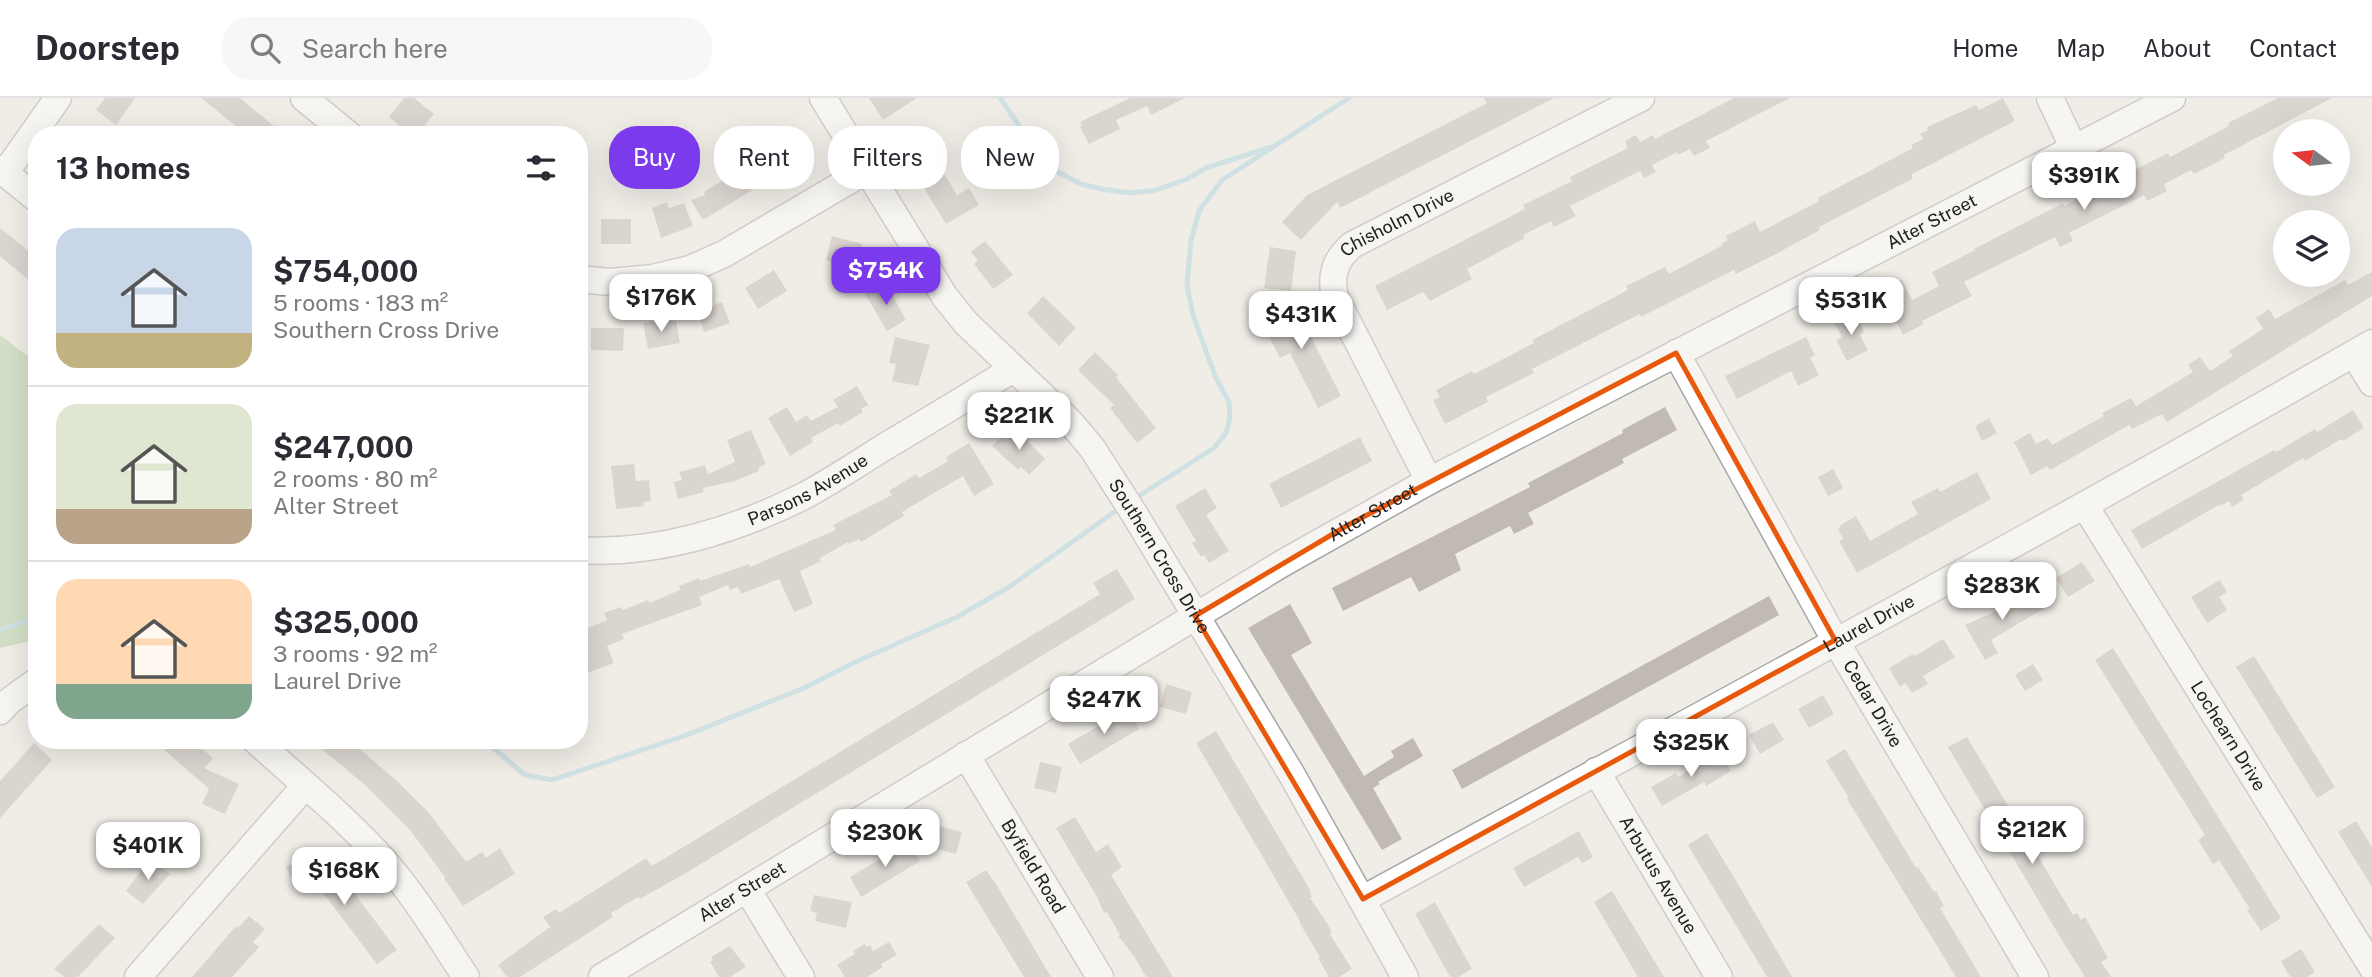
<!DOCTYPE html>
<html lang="en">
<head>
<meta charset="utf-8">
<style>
	:root { --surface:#fff; --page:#f7f7f7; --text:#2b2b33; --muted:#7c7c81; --line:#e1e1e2; --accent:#7c3aed }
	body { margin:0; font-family:"Public Sans",sans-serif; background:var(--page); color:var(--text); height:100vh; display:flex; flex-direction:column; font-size:26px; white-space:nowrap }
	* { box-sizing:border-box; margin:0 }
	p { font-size:23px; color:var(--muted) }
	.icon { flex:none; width:38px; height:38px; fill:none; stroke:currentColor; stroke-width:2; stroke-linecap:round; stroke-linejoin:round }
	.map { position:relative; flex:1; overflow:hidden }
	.details { position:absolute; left:28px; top:28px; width:560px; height:623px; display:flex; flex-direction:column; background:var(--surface); border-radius:28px; box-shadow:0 7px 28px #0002 }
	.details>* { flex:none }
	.banner { position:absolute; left:609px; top:28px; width:665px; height:63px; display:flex; gap:14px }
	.needle { width:46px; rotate:285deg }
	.controls { position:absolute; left:2273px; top:21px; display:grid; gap:14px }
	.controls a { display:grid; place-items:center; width:77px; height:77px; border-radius:50%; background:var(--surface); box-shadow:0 7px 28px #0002; font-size:35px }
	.price { position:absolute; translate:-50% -60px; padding:0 16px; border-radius:14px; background:#fff; color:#222; font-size:23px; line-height:46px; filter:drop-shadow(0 2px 4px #0008) }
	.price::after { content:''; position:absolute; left:50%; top:42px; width:21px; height:16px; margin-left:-10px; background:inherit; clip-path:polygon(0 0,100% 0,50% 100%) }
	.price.active { background:var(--accent); color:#fff }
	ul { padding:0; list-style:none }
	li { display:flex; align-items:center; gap:21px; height:175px; padding:0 28px }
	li+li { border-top:2px solid var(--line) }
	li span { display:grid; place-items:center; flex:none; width:196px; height:140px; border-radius:21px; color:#555 }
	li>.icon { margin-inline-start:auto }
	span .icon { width:84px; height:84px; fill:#fffc; stroke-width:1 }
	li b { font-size:30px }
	h2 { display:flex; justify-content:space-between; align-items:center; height:84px; padding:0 28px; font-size:30px }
	.pill { padding:0 24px; border-radius:28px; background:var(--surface); box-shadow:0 7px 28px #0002; font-size:24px; line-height:63px }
	.pill.active { background:var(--accent); color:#fff }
	header { display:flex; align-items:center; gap:42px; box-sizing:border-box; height:98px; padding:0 35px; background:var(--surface); border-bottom:2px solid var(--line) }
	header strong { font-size:33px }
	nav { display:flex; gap:38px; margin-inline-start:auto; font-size:24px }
	.search { width:490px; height:63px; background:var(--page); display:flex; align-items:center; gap:18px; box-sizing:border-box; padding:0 24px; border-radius:28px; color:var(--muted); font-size:26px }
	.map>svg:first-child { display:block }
	.forest { fill:#adce9d }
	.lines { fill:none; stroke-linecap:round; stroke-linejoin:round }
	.stream { stroke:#a9d2dd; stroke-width:5 }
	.building { fill:#c1b9b3 }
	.minor-casing { stroke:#a7a7a7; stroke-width:29 }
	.minor { stroke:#fff; stroke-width:26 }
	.marked { fill:none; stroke:#e8590c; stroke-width:5; stroke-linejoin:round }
	.labels { text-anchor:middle; stroke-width:5; stroke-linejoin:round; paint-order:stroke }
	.street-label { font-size:18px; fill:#202020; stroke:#fff }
</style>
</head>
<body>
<header>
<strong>Doorstep</strong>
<div class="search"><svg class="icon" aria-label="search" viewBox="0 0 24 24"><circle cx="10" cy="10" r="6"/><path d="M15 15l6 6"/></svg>Search here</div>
<nav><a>Home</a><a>Map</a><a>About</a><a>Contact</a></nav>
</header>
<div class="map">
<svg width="2372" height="879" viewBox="0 0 2372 879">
	<rect width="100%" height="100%" fill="#f0ede7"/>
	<path class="forest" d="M0,237L26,257L37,262V541L0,550Z"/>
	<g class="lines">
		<g class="stream">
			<path d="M1000,0L1018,26L1030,55L1043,61L1058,74L1081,86L1102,91L1131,95L1156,92L1187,81L1206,70L1271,49"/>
			<path d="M1134,401L1214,350L1226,335L1230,319L1229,304L1215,278L1193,217L1187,187L1191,143L1199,113L1222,82L1349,0"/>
			<path d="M0,532L37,519"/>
			<path d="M484,642L525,677L552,682L687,637L804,590L853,565L957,519L1009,489L1120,410"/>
		</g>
	</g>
	<g class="building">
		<path d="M105,0H135L116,27L96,12Z"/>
		<path d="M201,0H240L285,37H247Z"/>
		<path d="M404,0H414L434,16L417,37H410L389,19Z"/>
		<path d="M869,0H917L883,22Z"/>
		<path d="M1130,0H1185L1151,17L1147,8L1116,22L1120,31L1089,46L1080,29L1082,28L1080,24Z"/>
		<path d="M1484,0H1554L1340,110L1337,104L1301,142L1282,124L1307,97L1487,5Z"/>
		<path d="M1734,0H1790L1706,43L1710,50L1694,58L1690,51L1678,57L1677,54L1652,67L1656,74L1644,80L1640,73L1570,108L1576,118L1554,129L1551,123L1523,137L1525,140L1467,171L1472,181L1430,203L1423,194L1387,212L1375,188L1525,111L1523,107L1572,83L1570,79L1628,50L1625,43L1636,37L1640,44L1653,37L1655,41Z"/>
		<path d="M2003,0L2015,23L1912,76V81L1819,129L1820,132L1772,158L1736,176L1734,172L1641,219L1640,216L1532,271L1534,275L1486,299L1488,304L1445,326L1433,302L1440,299L1436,292L1472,273L1474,276L1534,245L1532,242L1628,192L1626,188L1665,169L1669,176L1723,147L1722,145L1728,142L1726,138L1755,123L1760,134L1819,103L1818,100L1913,50L1911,47L1923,41L1920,36L1928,32L1927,29L1976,7L1979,12Z"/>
		<path d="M2278,0H2332L2224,57L2225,60L2194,76L2191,72L2164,86L2167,93L2147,103L2144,97L2069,135L2073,143L2060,149L2055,139L1964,184L1972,198L1922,223L1924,226L1903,237L1888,207L1878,211L1871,198L1902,182L1912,202L1939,188L1932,174L1975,152L1974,151L2063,105L2064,108L2168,55L2170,59L2229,28L2228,25Z"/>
		<path d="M918,31L957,97L969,90L979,107L946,126L896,45Z"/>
		<path d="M773,32L798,38L790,69L766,63Z"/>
		<path d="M744,69L756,90L703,122L691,102L705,97L704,94Z"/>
		<path d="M667,104L669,110L684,105L693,128L661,140L652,110Z"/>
		<rect x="601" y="121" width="30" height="25"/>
		<path d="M0,130L37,160V189L0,158Z"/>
		<path d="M832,138L862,146L856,170L826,162Z"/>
		<path d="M985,143L1013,177L993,191L974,166L978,163L971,154Z"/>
		<path d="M1270,149L1296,153L1291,193L1264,190Z"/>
		<path d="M774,172L787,193L758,211L745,190Z"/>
		<path d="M2372,174V198L2167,324L2162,316L2132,331L2129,327L2050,372L2047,368L2031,377L2014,344L2030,335L2036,346L2048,340L2052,347L2104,318L2102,315L2131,300L2136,308L2193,274L2188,267L2200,259L2210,273L2233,258L2229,253L2263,231L2256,220L2269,211L2275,221L2345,182L2348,187Z"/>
		<path d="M885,184L906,222L887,233L865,196Z"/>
		<path d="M1043,198L1076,230L1059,248L1027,215Z"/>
		<path d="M1291,200L1341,298L1318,310L1290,255L1280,260L1269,238L1273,237L1261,215Z"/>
		<path d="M722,204L730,225L704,234L697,213Z"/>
		<path d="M1854,215L1864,234L1860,237L1868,252L1847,263L1836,242L1842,239L1834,225Z"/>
		<path d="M655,223H676L680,245L648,251L643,225Z"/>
		<path d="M591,230H624L623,253L591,252Z"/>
		<path d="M895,239L930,247L918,288L892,283L896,266L889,265Z"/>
		<path d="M1806,239L1815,257L1810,260L1819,277L1798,288L1791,273L1737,301L1725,278Z"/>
		<path d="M1095,254L1118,277L1116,279L1156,330L1137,345L1110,310L1114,307L1078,272Z"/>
		<path d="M857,288L868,307L861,311L863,314L840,328L838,325L811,340L813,344L790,358L768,320L787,309L796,324L807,317L811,323L838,309L833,302Z"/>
		<path d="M1665,309L1677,332L1622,361L1624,365L1528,415L1534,426L1514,436L1510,428L1455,456L1461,472L1419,494L1411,479L1343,513L1332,490L1530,389L1528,385L1623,335L1622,332Z"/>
		<path d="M2353,312L2364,330L2343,343L2341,341L2305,363L2303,360L2241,397L2244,402L2232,409L2229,403L2220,408L2219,407L2142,451L2131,432L2274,352L2276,354L2315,331L2317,334Z"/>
		<path d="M1989,320L1997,335L1982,343L1975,328Z"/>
		<path d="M1016,331L1045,361L1029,377L1021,369L1018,372L992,348L1004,336L1008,340Z"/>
		<path d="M751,332L766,366L758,370L759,373L735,383L703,390L704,394L678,401L674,384L682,382L679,374L705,367L708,376L735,364L727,342Z"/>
		<path d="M1360,339L1372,363L1281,410L1269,386Z"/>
		<path d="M969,345L994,386L974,398L963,378L902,414L904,418L861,444L859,441L849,446L848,444L820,460L821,463L800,473L813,506L794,514L779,481L741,496L738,489L730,492L728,487L699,499L702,507L622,536L624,541L607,548L614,565L587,575L579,555V534L607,522L604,515L621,509L623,512L648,502L649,505L680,492L679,488L699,480L700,483L749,466L750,469L836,432L833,427L892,397L889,393L916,376L919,380L948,363L946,359Z"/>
		<path d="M634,366L636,383L649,382L651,403L643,404L644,408L616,411L611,368Z"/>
		<path d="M1833,371L1843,390L1828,398L1818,379Z"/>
		<path d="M1977,374L1991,401L1857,475L1839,443L1843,441L1838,431L1840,430L1839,428L1856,418L1870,443L1918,416L1911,404L1938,390L1940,394Z"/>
		<path d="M1205,390L1217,410L1206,417L1229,453L1209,465L1204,457L1201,459L1192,445L1196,443L1175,408Z"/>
		<path d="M2082,464L2095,483L2068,499L2056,480Z"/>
		<path d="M1117,471L1135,501L686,775L640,801L638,799L611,815L613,819L520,879H507L498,867L550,829L543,819L556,811L559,815L646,760L652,768L1100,496L1093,485Z"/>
		<path d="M2220,482L2227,494L2219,499L2227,512L2207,525L2191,499Z"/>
		<path d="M2032,492L2043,511L1991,542L1998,555L1985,562L1965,527L1994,514Z"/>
		<path d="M1769,498L1779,517L1462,691L1452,672Z"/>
		<path d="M1290,506L1312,545L1291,557L1364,678L1394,659L1391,653L1413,640L1423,658L1378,684L1380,686L1373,690L1402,741L1382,752L1248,530Z"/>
		<path d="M1943,541L1955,559L1923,578L1928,586L1912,595L1905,585L1900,589L1889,570L1913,556L1915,558Z"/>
		<path d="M2113,550L2281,820L2261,833L2247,812L2250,811L2219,762L2213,766L2198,742L2205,737L2095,562Z"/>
		<path d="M2254,558L2335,689L2317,700L2236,569Z"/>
		<path d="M2033,566L2043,582L2025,593L2015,577Z"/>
		<path d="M1166,586L1192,594L1186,616L1160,609Z"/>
		<path d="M1823,597L1834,616L1809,630L1798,611Z"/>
		<path d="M1127,611L1139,631L1080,666L1068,646Z"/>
		<path d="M1773,624L1784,642L1760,656L1749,637Z"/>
		<path d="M1216,633L1309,790L1312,799L1310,800L1327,825L1332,835L1330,836L1352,871L1339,879H1329L1318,860L1320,859L1299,824L1300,823L1196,645Z"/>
		<path d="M1967,639L2073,817L2077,815L2081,822L2085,819L2108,860L2101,864L2111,879H2085L2060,839L1948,649Z"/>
		<path d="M153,642H192L213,660L204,670L239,686L225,716L202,706L209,691Z"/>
		<path d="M311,642H349L396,682L429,715L466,764L482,754L486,760L500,750L515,776L463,808L444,780L445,779L410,732L366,688Z"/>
		<path d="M34,645L52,662L0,720V683Z"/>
		<path d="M1845,651L1916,770L1918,769L1934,794L1936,793L1944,808L1940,810L1981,879H1956L1847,701L1849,700L1826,663Z"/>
		<path d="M1719,655L1731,673L1706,688L1704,684L1662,708L1651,689L1676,675L1678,679Z"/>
		<path d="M1040,664L1062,669L1056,695L1034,690Z"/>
		<path d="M1075,719L1096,754L1108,746L1122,769L1111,777L1173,879H1146L1134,858L1118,838L1120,837L1107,814L1104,815L1097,799L1056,730Z"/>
		<path d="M2356,723L2372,749V789L2338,734Z"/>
		<path d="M934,727L962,734L956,756L929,749Z"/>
		<path d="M1579,733L1593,759L1582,765L1578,759L1524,789L1513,770Z"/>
		<path d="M1707,735L1738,786L1792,879H1767L1693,756L1688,747Z"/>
		<path d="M908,744L920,763L861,799L850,779Z"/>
		<path d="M316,754L334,793L346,784L397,852L377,866L314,783L297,791L286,769Z"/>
		<path d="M150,761L170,776L143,806L126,793Z"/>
		<path d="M986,772L996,786L1051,879H1024L966,784Z"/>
		<path d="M1612,793L1640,839L1664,879H1638L1632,869L1594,804Z"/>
		<path d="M814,797L852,804L846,830L815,823L817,815L810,813Z"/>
		<path d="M1435,804L1472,871L1458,879H1450L1415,816Z"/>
		<path d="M249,818L265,831L253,844L259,849L232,879H192L236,828L238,830Z"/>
		<path d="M99,826L115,840L78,879H64L54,871Z"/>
		<path d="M889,844L897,857L881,866L883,869L867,879H845L837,867L855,856L853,853L865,846L867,849L870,847L873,853Z"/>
		<path d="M730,848L746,869L730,879H719L710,864L713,862L711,859Z"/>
		<path d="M2301,851L2315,874L2307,879H2290L2281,863Z"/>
	</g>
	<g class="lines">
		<g class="minor-casing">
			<g id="minor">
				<path d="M304,0L349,37"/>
				<path id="s1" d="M823,0L945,199L966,225L1071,325L1092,350L1135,417L1292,677L1405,879"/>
				<path d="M2050,0L2074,51"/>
				<path d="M0,71L37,101"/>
				<path d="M5,75L58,0"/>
				<path d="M579,181L610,184L653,180L690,171L724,156L867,72"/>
				<path id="s2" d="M1676,255L1835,542L2035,879"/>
				<path d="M2354,256L2372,285"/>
				<path id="s3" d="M1429,383L1335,199C1330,177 1335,162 1352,147L1641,0"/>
				<path id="s4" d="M2085,408L2372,869"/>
				<path id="s5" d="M579,452C656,457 736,432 804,398C832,383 859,365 886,348C928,323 971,297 1013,271"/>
				<path d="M0,613L8,604L37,583"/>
				<path d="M255,642C299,682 346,720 385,764C416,799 440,840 466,879"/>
				<path id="s6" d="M966,657L1100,879"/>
				<path id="s7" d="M1596,673L1719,879"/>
				<path d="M747,791L801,879"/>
				<path id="s8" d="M1363,801C1700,617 2039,436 2372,245"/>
				<path d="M138,879L305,688"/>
				<path id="s9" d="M602,879L1283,465L1429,383L2172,0"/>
			</g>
		</g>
		<use href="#minor" class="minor"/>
	</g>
	<path d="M0 0H2372V879H0ZM1676,255L1835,542L1363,801L1195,518L1348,427Z" fill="#f0ede7" fill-opacity=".55" fill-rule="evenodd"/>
	<path class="marked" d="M1676,255L1835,542L1363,801L1195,518L1348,427Z"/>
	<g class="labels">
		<g class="street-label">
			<text dy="6" stroke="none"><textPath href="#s9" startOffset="1530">Alter Street</textPath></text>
			<text dy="6" stroke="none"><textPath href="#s3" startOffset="315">Chisholm Drive</textPath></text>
			<text dy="6" stroke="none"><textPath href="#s5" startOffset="240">Parsons Avenue</textPath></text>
			<text dy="6" stroke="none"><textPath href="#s9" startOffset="900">Alter Street</textPath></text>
			<text dy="6" stroke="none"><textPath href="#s1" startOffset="572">Southern Cross Drive</textPath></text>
			<text dy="6" stroke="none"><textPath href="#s8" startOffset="576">Laurel Drive</textPath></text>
			<text dy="6" stroke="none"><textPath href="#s2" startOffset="402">Cedar Drive</textPath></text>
			<text dy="6" stroke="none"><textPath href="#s4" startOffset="271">Lochearn Drive</textPath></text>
			<text dy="6" stroke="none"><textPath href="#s6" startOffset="130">Byfield Road</textPath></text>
			<text dy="6" stroke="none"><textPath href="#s7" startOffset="121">Arbutus Avenue</textPath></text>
			<text dy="6" stroke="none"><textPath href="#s9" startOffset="164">Alter Street</textPath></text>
		</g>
	</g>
</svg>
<div class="controls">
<a><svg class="needle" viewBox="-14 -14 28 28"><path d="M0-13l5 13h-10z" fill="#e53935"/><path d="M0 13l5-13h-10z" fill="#7c7c81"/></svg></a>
<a><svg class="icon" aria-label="layers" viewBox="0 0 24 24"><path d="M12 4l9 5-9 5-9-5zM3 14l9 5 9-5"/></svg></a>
</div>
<b class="price" style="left:2084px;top:114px">$391K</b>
<b class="price active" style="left:886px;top:209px">$754K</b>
<b class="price" style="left:661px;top:236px">$176K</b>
<b class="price" style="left:1851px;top:239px">$531K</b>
<b class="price" style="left:1301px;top:253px">$431K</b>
<b class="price" style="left:1019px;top:354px">$221K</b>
<b class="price" style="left:2002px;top:524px">$283K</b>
<b class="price" style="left:1104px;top:638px">$247K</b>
<b class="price" style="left:1691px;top:681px">$325K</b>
<b class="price" style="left:2032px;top:768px">$212K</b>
<b class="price" style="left:885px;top:771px">$230K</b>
<b class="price" style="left:148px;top:784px">$401K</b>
<b class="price" style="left:344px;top:809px">$168K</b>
<div class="banner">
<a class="pill active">Buy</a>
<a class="pill">Rent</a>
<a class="pill">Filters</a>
<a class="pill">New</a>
</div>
<section class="details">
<h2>13 homes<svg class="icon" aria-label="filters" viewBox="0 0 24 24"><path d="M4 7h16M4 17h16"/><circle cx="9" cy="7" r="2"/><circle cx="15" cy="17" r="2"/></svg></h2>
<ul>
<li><span style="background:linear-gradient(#c9d6e8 75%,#c2b280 0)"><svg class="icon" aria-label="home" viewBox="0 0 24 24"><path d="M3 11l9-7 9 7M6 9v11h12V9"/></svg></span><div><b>$754,000</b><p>5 rooms · 183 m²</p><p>Southern Cross Drive</p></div></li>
<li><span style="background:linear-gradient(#dfe7d0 75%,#b9a48a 0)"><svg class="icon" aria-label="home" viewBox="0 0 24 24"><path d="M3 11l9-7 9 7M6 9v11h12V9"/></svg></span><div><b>$247,000</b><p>2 rooms · 80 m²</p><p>Alter Street</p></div></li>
<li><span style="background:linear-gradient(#ffd9b3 75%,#7fa58c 0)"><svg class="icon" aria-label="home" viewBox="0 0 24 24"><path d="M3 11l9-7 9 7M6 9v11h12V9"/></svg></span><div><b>$325,000</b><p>3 rooms · 92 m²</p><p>Laurel Drive</p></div></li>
</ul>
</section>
</div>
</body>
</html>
